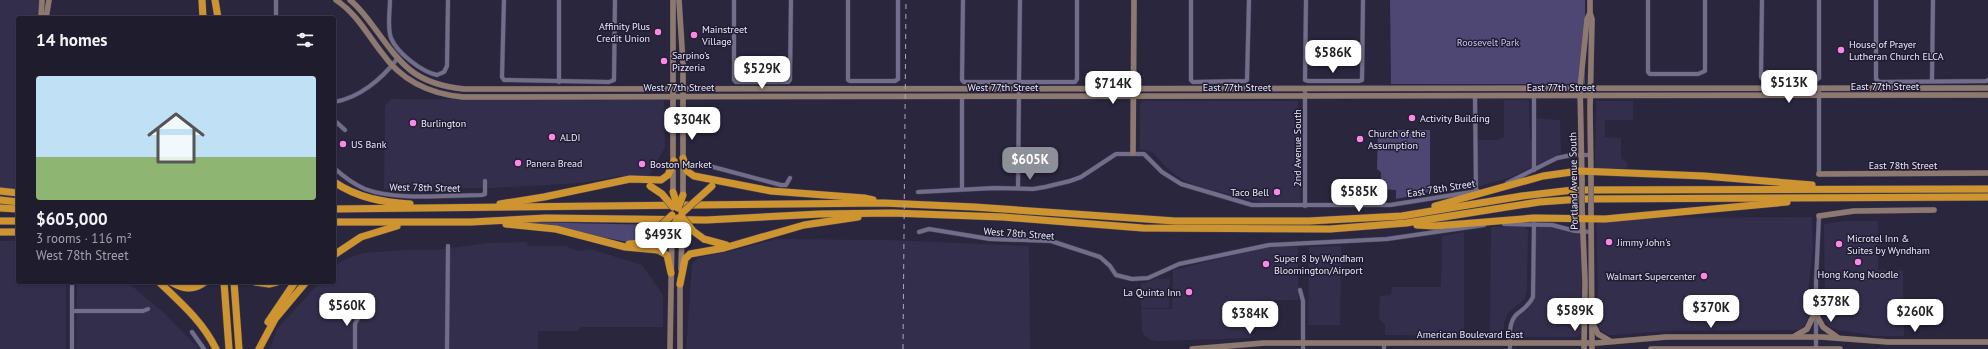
<!DOCTYPE html>
<html lang="en">
<head>
<meta charset="utf-8">
<style>
	:root { --surface:#1f1c2e; --page:#2c293a; --text:#f1f3f6; --muted:#a1a1aa; --line:#3c3a4a; --accent:#8c9099 }
	body { margin:0; font-family:"PT Sans",sans-serif; background:var(--page); color:var(--text); height:100vh; display:flex; flex-direction:column; font-size:15px; white-space:nowrap }
	* { box-sizing:border-box; margin:0 }
	p { font-size:13px; color:var(--muted) }
	.icon { flex:none; width:22px; height:22px; fill:none; stroke:currentColor; stroke-width:2; stroke-linecap:round; stroke-linejoin:round }
	.map { position:relative; flex:1; overflow:hidden }
	.panel { position:absolute; left:16px; top:16px; width:320px; height:268px; display:flex; flex-direction:column; background:var(--surface); border-radius:4px; box-shadow:0 1px 3px #0004,0 0 0 1px var(--line) }
	.panel>* { flex:none }
	.price { position:absolute; translate:-50% -34px; padding:0 9px; border-radius:8px; background:#fff; color:#222; font-size:13px; line-height:26px; filter:drop-shadow(0 1px 2px #0008) }
	.price::after { content:''; position:absolute; left:50%; top:24px; width:12px; height:9px; margin-left:-6px; background:inherit; clip-path:polygon(0 0,100% 0,50% 100%) }
	.price.active { background:var(--accent); color:#fff }
	ul { padding:0; list-style:none }
	li { display:grid; align-content:center; gap:8px; height:212px; padding:0 20px }
	li span { display:grid; place-items:center; height:124px; border-radius:4px; color:#555 }
	li>.icon { margin-inline-start:auto }
	span .icon { width:72px; height:72px; fill:#fffc; stroke-width:1 }
	li b { font-size:17px }
	h2 { display:flex; justify-content:space-between; align-items:center; height:48px; padding:0 20px; font-size:17px }
	.map>svg:first-child { display:block }
	.built { fill:#332e4c }
	.green { fill:#4e4774 }
	.lines { fill:none; stroke-linecap:round; stroke-linejoin:round }
	.street-casing { stroke:#464357; stroke-width:5 }
	.secondary-casing { stroke:#464357; stroke-width:6 }
	.highway-casing { stroke:#464357; stroke-width:8 }
	.street { stroke:#716d8a; stroke-width:4 }
	.secondary { stroke:#8d796f; stroke-width:5.5 }
	.highway { stroke:#cd9430; stroke-width:7 }
	.rail { stroke:#aba9bc; stroke-width:1; stroke-dasharray:5 5; stroke-linecap:butt }
	.secondary-bridge-casing { stroke:#464357; stroke-width:6; stroke-linecap:butt }
	.highway-bridge-casing { stroke:#464357; stroke-width:8; stroke-linecap:butt }
	.secondary-bridge { stroke:#8d796f; stroke-width:5.5 }
	.highway-bridge { stroke:#cd9430; stroke-width:7 }
	.poi-dot { fill:#fb87e6; stroke:#201c33; stroke-width:1.5 }
	.labels { text-anchor:middle; stroke-width:3; stroke-linejoin:round; paint-order:stroke }
	.poi-label { font-size:10px; fill:#ebeafa; stroke:#201c33; text-anchor:start }
	.park-label { font-size:10px; fill:#c9c4ef; stroke:#201c33 }
	.street-label { font-size:10px; fill:#ebeafa; stroke:#201c33 }
</style>
</head>
<body>
<div class="map">
<svg width="1988" height="349" viewBox="0 0 1988 349">
	<rect width="100%" height="100%" fill="#29263e"/>
	<g class="built">
		<path d="M0,0H40L39,18H18V200H0Z"/>
		<path d="M391,99L664,100L665,147L649,176H619L582,183L491,188L384,189L385,106Z"/>
		<path d="M1504,100H1528L1529,102L1530,140H1535V118L1560,120L1561,153L1509,178L1479,186L1477,183L1478,140H1498L1504,137Z"/>
		<path d="M1143,101H1298L1301,202H1260L1201,187L1183,180L1169,170L1152,152L1140,149V104Z"/>
		<path d="M1596,101H1633V120H1605V137L1621,138V158L1627,163V168H1597L1595,166Z"/>
		<path d="M1812,217L1813,248L1808,292V318L1804,326L1799,330L1670,331L1614,335H1608L1599,329L1596,218Z"/>
		<path d="M1846,221H1878V270L1903,271L1904,336H1875L1838,330L1829,326L1825,319L1824,224Z"/>
		<path d="M1491,227H1525L1528,230L1527,290L1525,298L1521,302L1508,313L1504,323L1503,336H1490Z"/>
		<path d="M1539,227L1553,228L1581,235V333L1577,337H1513L1514,323L1518,316L1527,310L1535,297V232Z"/>
		<path d="M1464,232V336L1385,335V325L1379,318L1380,296L1391,295L1392,287H1441L1442,236Z"/>
		<path d="M776,239L887,240L1029,246L1030,349H686L692,264L698,258L740,249Z"/>
		<path d="M0,241H18V282H66V349H0Z"/>
		<path d="M527,242L528,246H566L578,251L590,249L642,265L663,295V327H582L577,331H538V349H270L277,329L320,282H334V266L346,259L363,253L406,250H435L488,243Z"/>
		<path d="M1341,246L1340,325H1308L1309,247Z"/>
		<path d="M1280,247H1298V300L1251,301V338L1159,341L1151,340L1145,336L1142,331L1141,309H1172L1173,270L1264,248Z"/>
		<path d="M1156,279H1170L1169,308H1141V284Z"/>
		<path d="M77,282H127L164,313L199,349H76Z"/>
	</g>
	<g class="green">
		<path d="M1390,0H1585V84H1391Z"/>
		<path d="M1378,130H1430V192L1396,199V190L1381,189V172L1377,169Z"/>
		<path d="M526,222L657,225L641,239L627,242L547,226L526,224Z"/>
		<rect x="1262" y="305" width="13" height="6"/>
	</g>
	<g class="lines">
		<g class="street-casing">
			<g id="street">
				<path d="M390,0C390,11 387,27 391,38C397,53 422,72 437,75L444,72L447,66L448,0"/>
				<path d="M504,0L502,77L504,80L609,82L614,80L615,0"/>
				<path d="M734,0V80L736,82H788L790,80L791,0"/>
				<path d="M848,0V80L850,81H895L898,79V0"/>
				<path d="M963,0L962,80L964,82H1075L1077,79V0"/>
				<path d="M1191,0V80L1193,82L1245,81L1247,80L1249,0"/>
				<path d="M1306,0L1305,80L1308,81H1359L1362,80L1363,0"/>
				<path d="M1648,0V72L1650,74H1698L1705,71V0"/>
				<path d="M1762,0L1761,77L1764,81H1815L1819,78V0"/>
				<path d="M1876,0V79L1879,82L1986,81L1988,80"/>
				<path d="M276,18V0"/>
				<path d="M1932,81L1933,0"/>
				<path d="M559,82V0"/>
				<path d="M1019,82L1020,0"/>
				<path d="M1475,96L1476,191"/>
				<path d="M334,102C359,98 382,79 397,59"/>
				<path d="M334,120L345,130"/>
				<path d="M702,164L781,185H786L790,178"/>
				<path d="M334,168C343,176 353,184 365,189C396,201 448,195 482,195L485,194V181"/>
				<path d="M1534,170V96"/>
				<path d="M1819,174V89"/>
				<path d="M1507,183L1557,158L1572,155H1591"/>
				<path d="M1018,188L1019,89"/>
				<path d="M962,189V97"/>
				<path d="M918,192L994,188L1033,189L1045,187L1070,181L1081,177L1116,154H1144L1162,172L1181,184L1252,205H1390L1478,191"/>
				<path d="M1305,206V90"/>
				<path d="M1504,224L1552,225L1575,231L1592,232"/>
				<path d="M919,232L929,229L990,239L1051,241L1100,257L1110,266L1116,275L1132,279L1148,278L1179,264L1269,245L1387,239L1484,225"/>
				<path d="M1300,290L1303,301V349"/>
				<path d="M72,311H143L148,309"/>
				<path d="M192,332L204,349"/>
				<path d="M1384,343V349"/>
				<path d="M72,349V282"/>
				<path d="M355,349V324L362,311"/>
				<path d="M447,349L448,246"/>
				<path d="M1510,349C1510,338 1508,324 1516,315C1523,309 1529,306 1533,297L1534,224"/>
				<path d="M1816,349V282L1819,216"/>
			</g>
		</g>
		<g class="secondary-casing">
			<g id="secondary">
				<path d="M336,0C357,14 367,34 382,53C401,80 430,94 463,97L1988,95"/>
				<path d="M350,0C360,8 368,19 376,30C403,67 416,84 464,89L1988,88"/>
				<path d="M679,0L683,64V195"/>
				<path d="M1590,0V13L1592,19L1590,108L1591,180"/>
				<path d="M41,18L42,0"/>
				<path d="M46,18L49,0"/>
				<path d="M1133,153L1134,0"/>
				<path d="M1819,174L1988,173"/>
				<path d="M1582,181L1580,88L1587,19L1590,13"/>
				<path d="M673,192V0"/>
				<path d="M1582,208L1585,282L1584,349"/>
				<path d="M1591,208L1592,349"/>
				<path d="M1819,216L1854,211L1934,210"/>
				<path d="M681,269L682,232"/>
				<path d="M1816,314L1823,327L1837,337"/>
				<path d="M1593,324L1598,334L1610,341"/>
				<path d="M1795,336L1807,329L1816,310"/>
				<path d="M670,349L672,229"/>
				<path d="M680,349V280"/>
				<path d="M1192,349L1264,343H1597L1666,337H1822L1888,342H1988"/>
				<path d="M1651,349H1840"/>
			</g>
		</g>
		<g class="highway-casing">
			<g id="highway">
				<path d="M202,0L203,18"/>
				<path d="M215,0L218,18"/>
				<path d="M683,158L687,171L694,176L771,191L864,198L873,200"/>
				<path d="M334,182C358,198 382,202 410,204"/>
				<path d="M0,191L18,193"/>
				<path d="M0,200L18,202"/>
				<path d="M500,204L544,197L630,179L661,180L668,175L674,161"/>
				<path d="M1435,206L1543,176L1579,171L1704,176L1812,185"/>
				<path d="M0,208L18,209"/>
				<path d="M334,209L883,203L974,207L1175,221H1309L1402,216L1522,196L1573,190L1988,189"/>
				<path d="M0,221H18"/>
				<path d="M334,222H471L546,218L706,220L820,214L892,213L1003,217L1143,228L1330,229L1406,223L1539,202L1581,199L1988,197"/>
				<path d="M506,224L556,229L625,247L658,250L667,255L671,273"/>
				<path d="M1417,225L1435,226L1534,218L1605,219L1787,202"/>
				<path d="M0,232H18"/>
				<path d="M704,239L726,245"/>
				<path d="M629,244L639,243L647,239"/>
				<path d="M334,255L361,237L397,226"/>
				<path d="M159,282C181,303 203,322 216,349"/>
				<path d="M171,282C183,289 193,291 205,282"/>
				<path d="M224,282L229,349"/>
				<path d="M234,282L239,349"/>
				<path d="M255,282L269,284L277,282"/>
				<path d="M680,284L685,259L690,254L724,248L804,225L858,217"/>
				<path d="M268,322L295,282"/>
				<path d="M259,349L275,319L306,282"/>
			</g>
		</g>
		<use href="#street" class="street"/>
		<use href="#secondary" class="secondary"/>
		<use href="#highway" class="highway"/>
		<path class="rail" d="M903,349L906,0"/>
		<g class="secondary-bridge-casing">
			<g id="secondary-bridge">
				<path d="M1591,180V208"/>
				<path d="M1582,181V208"/>
			</g>
		</g>
		<g class="highway-bridge-casing">
			<g id="highway-bridge">
				<path d="M650,186L662,194L673,207"/>
				<path d="M673,192L678,208"/>
				<path d="M678,208L683,195"/>
				<path d="M682,213L712,186"/>
				<path d="M682,217L693,231L704,239"/>
				<path d="M678,218L682,232"/>
				<path d="M672,229L678,218"/>
				<path d="M647,239L672,215"/>
			</g>
		</g>
		<use href="#secondary-bridge" class="secondary-bridge"/>
		<use href="#highway-bridge" class="highway-bridge"/>
	</g>
	<g class="poi-dot">
		<circle cx="658" cy="32" r="4"/>
		<circle cx="694" cy="35" r="4"/>
		<circle cx="1841" cy="50" r="4"/>
		<circle cx="664" cy="61" r="4"/>
		<circle cx="1412" cy="118" r="4"/>
		<circle cx="413" cy="123" r="4"/>
		<circle cx="552" cy="137" r="4"/>
		<circle cx="1360" cy="139" r="4"/>
		<circle cx="343" cy="144" r="4"/>
		<circle cx="518" cy="163" r="4"/>
		<circle cx="642" cy="164" r="4"/>
		<circle cx="1277" cy="192" r="4"/>
		<circle cx="1609" cy="242" r="4"/>
		<circle cx="1839" cy="244" r="4"/>
		<circle cx="1858" cy="262" r="4"/>
		<circle cx="1266" cy="264" r="4"/>
		<circle cx="1704" cy="276" r="4"/>
		<circle cx="1189" cy="292" r="4"/>
	</g>
	<g class="labels">
		<g class="poi-label">
			<text x="650" y="30" text-anchor="end">Affinity Plus<tspan x="650" dy="12">Credit Union</tspan></text>
			<text x="702" y="33">Mainstreet<tspan x="702" dy="12">Village</tspan></text>
			<text x="1849" y="48">House of Prayer<tspan x="1849" dy="12">Lutheran Church ELCA</tspan></text>
			<text x="672" y="59">Sarpino's<tspan x="672" dy="12">Pizzeria</tspan></text>
			<text x="1420" y="122">Activity Building</text>
			<text x="421" y="127">Burlington</text>
			<text x="1368" y="137">Church of the<tspan x="1368" dy="12">Assumption</tspan></text>
			<text x="560" y="141">ALDI</text>
			<text x="351" y="148">US Bank</text>
			<text x="526" y="167">Panera Bread</text>
			<text x="650" y="168">Boston Market</text>
			<text x="1269" y="196" text-anchor="end">Taco Bell</text>
			<text x="1847" y="242">Microtel Inn &amp;<tspan x="1847" dy="12">Suites by Wyndham</tspan></text>
			<text x="1617" y="246">Jimmy John's</text>
			<text x="1274" y="262">Super 8 by Wyndham<tspan x="1274" dy="12">Bloomington/Airport</tspan></text>
			<text x="1858" y="278" text-anchor="middle">Hong Kong Noodle</text>
			<text x="1696" y="280" text-anchor="end">Walmart Supercenter</text>
			<text x="1181" y="296" text-anchor="end">La Quinta Inn</text>
		</g>
		<g class="park-label">
			<text x="1488" y="46">Roosevelt Park</text>
		</g>
		<g class="street-label">
			<text x="1885" y="90">East 77th Street</text>
			<text x="679" y="91">West 77th Street</text>
			<text x="1003" y="91">West 77th Street</text>
			<text x="1237" y="91">East 77th Street</text>
			<text x="1561" y="91">East 77th Street</text>
			<text transform="translate(1297 148) rotate(-90)" y="4">2nd Avenue South</text>
			<text x="1903" y="169">East 78th Street</text>
			<text transform="translate(1573 181) rotate(-91)" y="4">Portland Avenue South</text>
			<text transform="translate(425 187) rotate(1)" y="4">West 78th Street</text>
			<text transform="translate(1441 188) rotate(-9)" y="4">East 78th Street</text>
			<text transform="translate(1019 233) rotate(4)" y="4">West 78th Street</text>
			<text x="1470" y="338">American Boulevard East</text>
		</g>
	</g>
</svg>
<b class="price" style="left:1333px;top:74px">$586K</b>
<b class="price" style="left:762px;top:90px">$529K</b>
<b class="price" style="left:1789px;top:104px">$513K</b>
<b class="price" style="left:1113px;top:105px">$714K</b>
<b class="price" style="left:692px;top:141px">$304K</b>
<b class="price active" style="left:1030px;top:181px">$605K</b>
<b class="price" style="left:1359px;top:213px">$585K</b>
<b class="price" style="left:663px;top:256px">$493K</b>
<b class="price" style="left:1831px;top:323px">$378K</b>
<b class="price" style="left:347px;top:327px">$560K</b>
<b class="price" style="left:1711px;top:329px">$370K</b>
<b class="price" style="left:1575px;top:332px">$589K</b>
<b class="price" style="left:1915px;top:333px">$260K</b>
<b class="price" style="left:1250px;top:335px">$384K</b>
<section class="panel">
<h2>14 homes<svg class="icon" aria-label="filters" viewBox="0 0 24 24"><path d="M4 7h16M4 17h16"/><circle cx="9" cy="7" r="2"/><circle cx="15" cy="17" r="2"/></svg></h2>
<ul>
<li><span style="background:linear-gradient(#bfe0f5 65%,#8fb573 0)"><svg class="icon" aria-label="home" viewBox="0 0 24 24"><path d="M3 11l9-7 9 7M6 9v11h12V9"/></svg></span><div><b>$605,000</b><p>3 rooms · 116 m²</p><p>West 78th Street</p></div></li>
</ul>
</section>
</div>
</body>
</html>
